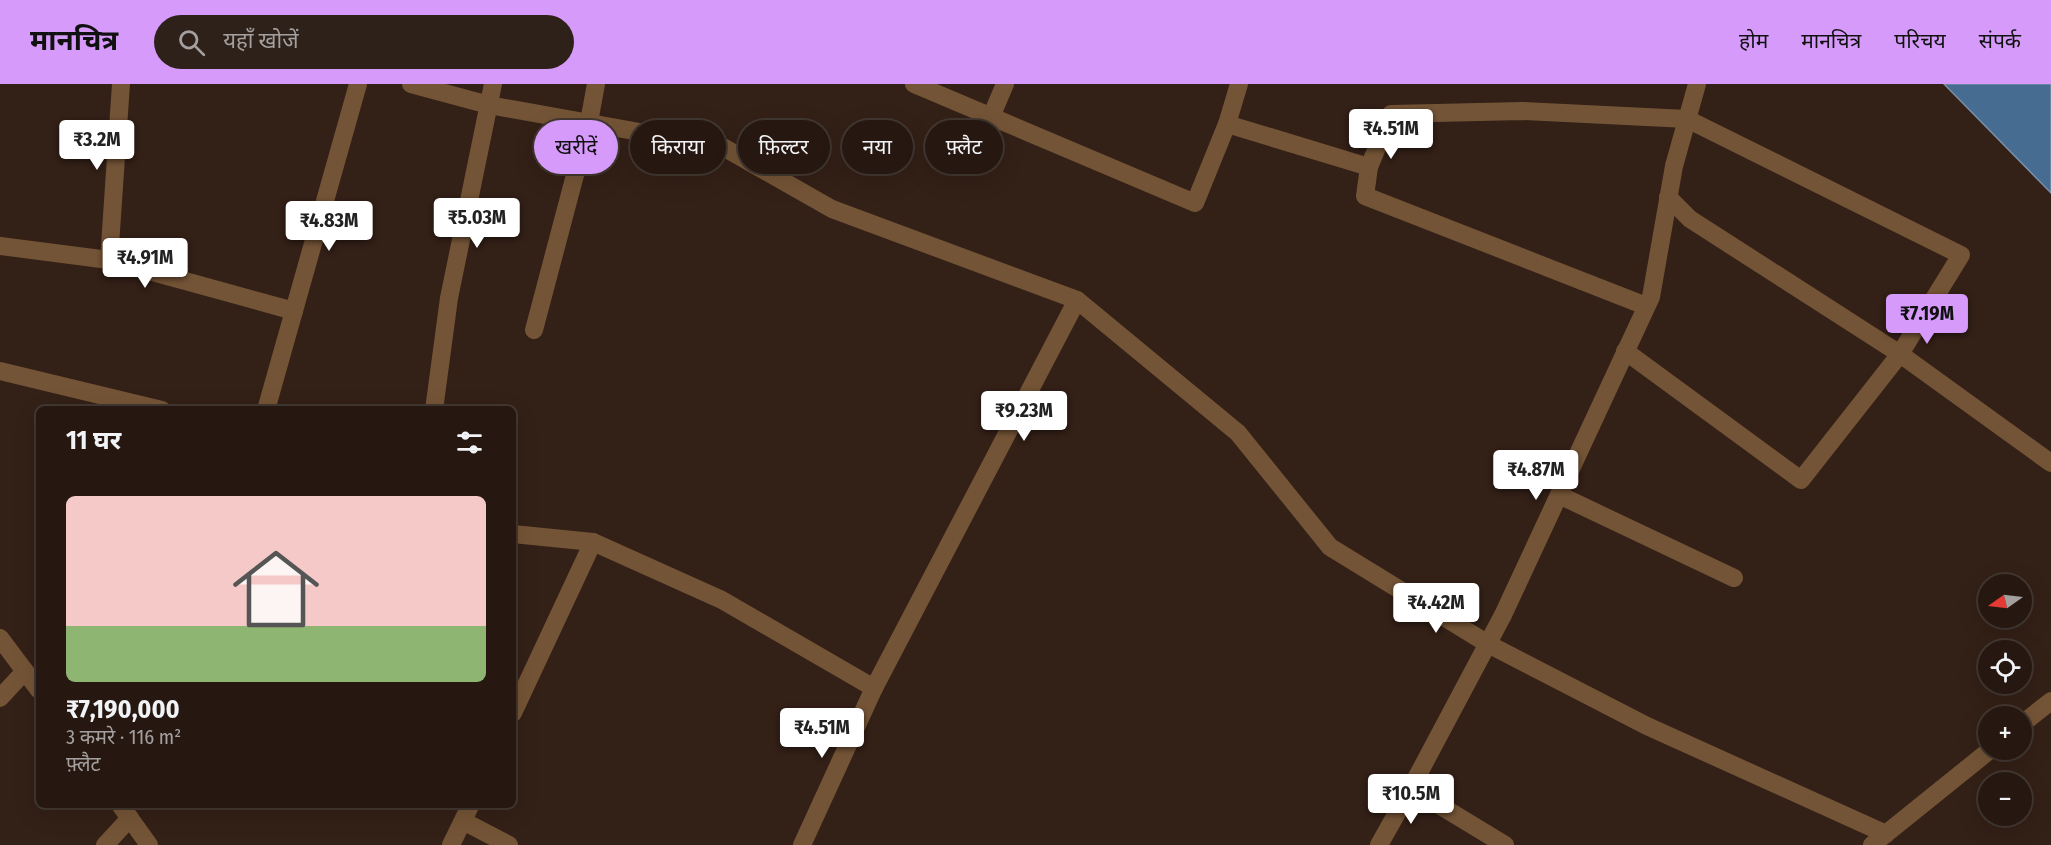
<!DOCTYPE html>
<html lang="hi">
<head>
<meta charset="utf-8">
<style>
	:root { --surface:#261811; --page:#2e211a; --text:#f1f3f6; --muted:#a4a09f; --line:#423731; --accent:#d69bfa }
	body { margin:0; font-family:"Fira Sans Condensed","Noto Sans Devanagari",sans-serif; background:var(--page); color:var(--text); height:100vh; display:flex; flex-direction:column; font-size:22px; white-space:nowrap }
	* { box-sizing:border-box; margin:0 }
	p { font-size:20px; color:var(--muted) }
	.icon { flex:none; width:33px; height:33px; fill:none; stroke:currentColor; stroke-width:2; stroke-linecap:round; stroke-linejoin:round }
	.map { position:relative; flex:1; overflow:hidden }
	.sheet { position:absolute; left:36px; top:322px; width:480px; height:402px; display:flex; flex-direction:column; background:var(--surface); border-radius:9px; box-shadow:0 6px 24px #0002,0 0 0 2px var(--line) }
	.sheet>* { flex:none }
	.hud { position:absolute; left:534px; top:36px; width:570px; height:54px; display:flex; gap:12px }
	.needle { width:39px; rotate:256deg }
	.buttons { position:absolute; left:1978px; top:490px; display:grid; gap:12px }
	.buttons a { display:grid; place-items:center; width:54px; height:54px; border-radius:50%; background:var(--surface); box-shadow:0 6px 24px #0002,0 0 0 2px var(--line); font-size:30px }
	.price { position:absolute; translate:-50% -51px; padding:0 14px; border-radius:6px; background:#fff; color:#222; font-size:20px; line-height:39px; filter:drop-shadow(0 2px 3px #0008) }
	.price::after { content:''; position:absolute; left:50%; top:36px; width:18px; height:14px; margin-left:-9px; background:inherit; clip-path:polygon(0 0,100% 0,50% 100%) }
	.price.current { background:var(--accent); color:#111 }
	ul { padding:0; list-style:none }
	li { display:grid; align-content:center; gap:12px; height:318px; padding:0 30px }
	li span { display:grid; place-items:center; height:186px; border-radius:9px; color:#555 }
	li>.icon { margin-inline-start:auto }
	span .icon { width:108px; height:108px; fill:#fffc; stroke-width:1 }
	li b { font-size:26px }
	h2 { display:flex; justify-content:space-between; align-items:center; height:72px; padding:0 30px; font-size:26px }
	.tag { padding:0 21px; border-radius:27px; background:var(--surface); box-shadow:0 6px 24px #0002,0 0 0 2px var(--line); font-size:21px; line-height:54px }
	.tag.current { background:var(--accent); color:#111 }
	header { display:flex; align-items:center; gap:36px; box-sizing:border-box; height:84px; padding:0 30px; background:var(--accent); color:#111 }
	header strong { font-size:28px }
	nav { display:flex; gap:33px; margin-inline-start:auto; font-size:21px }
	.search { width:420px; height:54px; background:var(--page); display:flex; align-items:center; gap:15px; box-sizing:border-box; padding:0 21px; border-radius:33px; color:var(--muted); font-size:22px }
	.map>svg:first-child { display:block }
	.water { fill:#476c92; stroke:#798fa8; stroke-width:1.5 }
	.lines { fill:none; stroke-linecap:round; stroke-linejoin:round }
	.street { stroke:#745436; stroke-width:18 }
</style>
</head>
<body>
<header>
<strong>मानचित्र</strong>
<div class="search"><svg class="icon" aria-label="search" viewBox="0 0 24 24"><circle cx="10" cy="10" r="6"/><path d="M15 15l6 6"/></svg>यहाँ खोजें</div>
<nav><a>होम</a><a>मानचित्र</a><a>परिचय</a><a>संपर्क</a></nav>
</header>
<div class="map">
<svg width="2051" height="761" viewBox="0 0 2051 761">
	<rect width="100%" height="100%" fill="#332017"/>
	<path class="water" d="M1944,0H2051V109L1945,1Z"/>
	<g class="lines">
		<g class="street">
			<path d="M411,0L489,21L723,63L832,125L1077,216L874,604L722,516L593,458L513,450"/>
			<path d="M914,0L1195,119L1227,40L1239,0"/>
			<path d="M991,33L1005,0"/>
			<path d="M1227,40L1369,83"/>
			<path d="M1668,113L1690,135L1900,270L2051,379"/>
			<path d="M0,162L109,176L294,227"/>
			<path d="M109,176L121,0"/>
			<path d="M1077,216L1238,349L1330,463L1488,560L1647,642L1886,750"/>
			<path d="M534,246L589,38L596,0"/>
			<path d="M1625,267L1801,396L1900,270L1961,171L1687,35L1523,27L1391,30L1369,83L1365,112L1646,222"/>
			<path d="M0,287L162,326"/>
			<path d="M266,326L358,0"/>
			<path d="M434,326L449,214L493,0"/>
			<path d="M1559,411L1734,494"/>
			<path d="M0,554L39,606"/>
			<path d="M0,614L25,587"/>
			<path d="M513,629L593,458"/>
			<path d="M2022,640L2051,617"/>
			<path d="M121,722L149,761"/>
			<path d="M463,737L509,761"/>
			<path d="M105,761L130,734"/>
			<path d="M451,761L470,722"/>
			<path d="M802,761L874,604"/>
			<path d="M1379,761L1411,704"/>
			<path d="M1505,761L1411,704L1503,531L1651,213L1674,82L1697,0"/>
			<path d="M1872,761L1990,666"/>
		</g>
	</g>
</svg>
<div class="buttons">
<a><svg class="needle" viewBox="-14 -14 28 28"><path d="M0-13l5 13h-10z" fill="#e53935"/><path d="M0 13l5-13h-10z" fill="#a4a09f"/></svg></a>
<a><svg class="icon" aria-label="locate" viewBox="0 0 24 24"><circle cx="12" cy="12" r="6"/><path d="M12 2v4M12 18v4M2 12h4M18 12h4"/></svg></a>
<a>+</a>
<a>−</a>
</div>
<b class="price" style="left:1391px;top:76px">₹4.51M</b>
<b class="price" style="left:97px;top:87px">₹3.2M</b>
<b class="price" style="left:477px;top:165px">₹5.03M</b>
<b class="price" style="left:329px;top:168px">₹4.83M</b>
<b class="price" style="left:145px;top:205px">₹4.91M</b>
<b class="price current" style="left:1927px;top:261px">₹7.19M</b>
<b class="price" style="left:1024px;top:358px">₹9.23M</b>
<b class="price" style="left:1536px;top:417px">₹4.87M</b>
<b class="price" style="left:1436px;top:550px">₹4.42M</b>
<b class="price" style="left:822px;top:675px">₹4.51M</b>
<b class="price" style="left:1411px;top:741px">₹10.5M</b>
<div class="hud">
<a class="tag current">खरीदें</a>
<a class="tag">किराया</a>
<a class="tag">फ़िल्टर</a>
<a class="tag">नया</a>
<a class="tag">फ़्लैट</a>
</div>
<section class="sheet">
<h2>11 घर<svg class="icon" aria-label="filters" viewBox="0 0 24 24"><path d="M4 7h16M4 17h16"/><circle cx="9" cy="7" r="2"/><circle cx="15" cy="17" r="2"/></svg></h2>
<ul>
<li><span style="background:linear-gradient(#f6c9c9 70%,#8fb573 0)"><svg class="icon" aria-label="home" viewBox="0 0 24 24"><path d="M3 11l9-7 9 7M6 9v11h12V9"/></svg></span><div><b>₹7,190,000</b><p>3 कमरे · 116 m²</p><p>फ़्लैट</p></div></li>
</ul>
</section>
</div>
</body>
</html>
